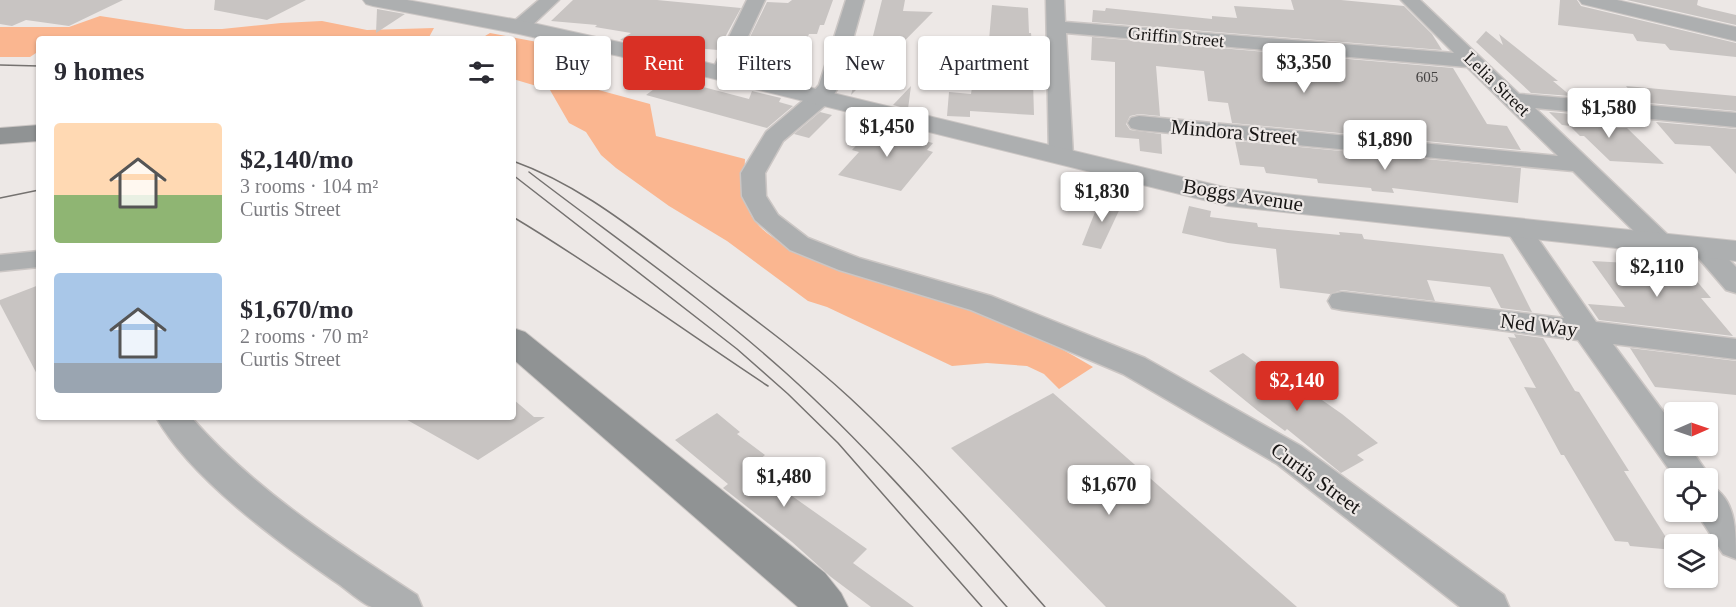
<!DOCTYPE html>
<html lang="en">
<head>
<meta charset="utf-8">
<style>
	:root { --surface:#fff; --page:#f2f2f3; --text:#2b2b33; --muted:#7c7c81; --accent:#d93025 }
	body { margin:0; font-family:"Times New Roman",serif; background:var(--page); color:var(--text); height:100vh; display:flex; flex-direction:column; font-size:22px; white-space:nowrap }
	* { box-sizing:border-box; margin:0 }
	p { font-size:20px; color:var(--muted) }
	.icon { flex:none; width:33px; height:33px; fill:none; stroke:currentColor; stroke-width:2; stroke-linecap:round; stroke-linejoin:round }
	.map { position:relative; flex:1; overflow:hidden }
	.sheet { position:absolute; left:36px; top:36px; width:480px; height:384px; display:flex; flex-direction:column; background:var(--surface); border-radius:6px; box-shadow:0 2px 4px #0004 }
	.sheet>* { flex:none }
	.banner { position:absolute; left:534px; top:36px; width:570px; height:54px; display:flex; gap:12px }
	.needle { width:39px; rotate:88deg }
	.tools { position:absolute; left:1664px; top:402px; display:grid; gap:12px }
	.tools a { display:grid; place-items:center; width:54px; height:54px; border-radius:6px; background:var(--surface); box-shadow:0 2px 4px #0004; font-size:30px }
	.price { position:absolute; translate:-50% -51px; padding:0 14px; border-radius:6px; background:#fff; color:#222; font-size:20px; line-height:39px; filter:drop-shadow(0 2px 3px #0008) }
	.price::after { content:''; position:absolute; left:50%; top:36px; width:18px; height:14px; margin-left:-9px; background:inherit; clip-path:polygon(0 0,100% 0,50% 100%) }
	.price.on { background:var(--accent); color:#fff }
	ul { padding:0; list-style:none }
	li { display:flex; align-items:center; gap:18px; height:150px; padding:0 18px }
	li span { display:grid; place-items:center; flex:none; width:168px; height:120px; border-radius:6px; color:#555 }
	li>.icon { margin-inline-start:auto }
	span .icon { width:72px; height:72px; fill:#fffc; stroke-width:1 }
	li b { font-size:26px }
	h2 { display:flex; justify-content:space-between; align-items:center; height:72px; padding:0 18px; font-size:26px }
	.chip { padding:0 21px; border-radius:6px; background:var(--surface); box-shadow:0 2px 4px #0004; font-size:21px; line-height:54px }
	.chip.on { background:var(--accent); color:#fff }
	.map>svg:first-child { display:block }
	.green { fill:#fab690 }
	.building { fill:#c8c4c2 }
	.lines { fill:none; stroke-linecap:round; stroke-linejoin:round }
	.minor-casing { stroke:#cbc6c4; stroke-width:3 }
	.tertiary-casing { stroke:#cbc6c4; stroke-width:2 }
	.secondary-casing { stroke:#cbc6c4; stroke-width:2 }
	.minor { fill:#adafb0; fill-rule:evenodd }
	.tertiary { fill:#adafb0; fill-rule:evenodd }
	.secondary { fill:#909394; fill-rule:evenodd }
	.tram { stroke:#757270; stroke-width:1.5 }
	.labels { text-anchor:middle; stroke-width:4.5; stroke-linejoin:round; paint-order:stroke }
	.far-number-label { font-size:15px; fill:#434140 }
	.far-street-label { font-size:18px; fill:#171514; stroke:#ede8e6 }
	.street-label { font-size:21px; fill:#171514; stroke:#ede8e6 }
</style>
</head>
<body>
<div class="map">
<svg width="1736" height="607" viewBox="0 0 1736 607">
	<rect width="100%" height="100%" fill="#ede8e6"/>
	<g class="green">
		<path d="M100,16L185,29H222L281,23L322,21L367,30L434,28L428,39H39V51L30,57H0V27H69Z"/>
		<path d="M490,33L596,53L558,79L650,104L656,136L745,159C744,179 742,205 755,221C776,249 825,260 856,271C900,285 944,297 987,314C1024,329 1059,346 1093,367L1059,389L1044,374L1027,366L987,363L952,366L827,307L808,301L727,241L669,206L616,168L601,155L586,132L569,123L550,90L513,79V39H480Z"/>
	</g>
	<g class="building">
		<path d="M0,0H123L69,26L26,20L12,26L0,24Z"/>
		<path d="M215,0H306L267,20L214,10Z"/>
		<path d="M573,0H657L741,8L718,50L635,43L620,40L631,33L595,27L597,25L551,21Z"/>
		<path d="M792,0H833L824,25H820L817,34H809L800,57H797L788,80L760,73L775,41L749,39L767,2L788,3Z"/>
		<path d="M882,0H905L903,11L933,12L851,95L863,48H870Z"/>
		<path d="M1291,0H1341L1404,6L1432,34L1442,50L1092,22L1093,10L1105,11L1106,8L1212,19V16L1237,18L1234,6L1294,10Z"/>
		<path d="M1560,0H1577L1581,6L1736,43V57L1670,50L1665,44L1637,41L1633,34L1558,25Z"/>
		<path d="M1627,0H1698L1697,5L1702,7L1736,15V25Z"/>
		<path d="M992,5L1028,8L1029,33H1031L1032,43L1031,81H1033L1034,115L970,111V117L947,116L949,92L971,94L979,40H989Z"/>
		<path d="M377,9L405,14L376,33Z"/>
		<path d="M1486,31L1503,45L1499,34L1558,81H1553L1571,96L1531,93L1476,42Z"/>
		<path d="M1092,37L1453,68L1487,124L1507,126L1521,150L1232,123L1228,103L1208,101L1204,71L1156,66L1160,116L1139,114L1130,116L1126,124L1130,130L1161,134L1162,154L1140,151L1139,139L1115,137V62L1091,60Z"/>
		<path d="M669,78L749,99L752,91L781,98L779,102L793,106L767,128L646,95Z"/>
		<path d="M911,86L908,109L893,105Z"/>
		<path d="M1626,86L1736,96V111L1639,102Z"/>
		<path d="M820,112L832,115L809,138L794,134Z"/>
		<path d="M1549,112L1594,116L1608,128H1627L1664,164L1610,161L1584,136H1580L1570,126L1562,125Z"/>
		<path d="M878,122L905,128L904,136L933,143L927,150L933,152L901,191L838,175L859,152L852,150Z"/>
		<path d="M1656,122L1736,129V174L1710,146L1675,144Z"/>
		<path d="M1235,141L1521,168L1518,203L1392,188L1394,193L1372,191L1371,188L1318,183L1317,179L1266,173L1264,167L1240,165Z"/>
		<path d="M1101,197L1123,202L1101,249L1082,245Z"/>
		<path d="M1189,206L1211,211L1210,217L1257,223L1258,227L1340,235L1339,232L1362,234L1364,239L1503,254L1532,312L1501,308L1490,287L1427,280L1435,301L1342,290L1330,294L1280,288L1276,249L1228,243L1182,233Z"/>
		<path d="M1592,261L1684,266L1711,298H1701L1733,336L1599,320L1588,304L1625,307Z"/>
		<path d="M39,285V378L0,304V300Z"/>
		<path d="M1514,334L1543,338L1575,391L1579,392L1629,471H1624L1674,550L1630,546L1628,542L1615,541L1564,455H1561L1524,387L1536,388L1508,337L1516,338Z"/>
		<path d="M1630,348L1736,361V395L1655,387Z"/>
		<path d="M1243,353L1291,389L1299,384L1342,414L1378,443L1357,455L1364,460L1341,473L1287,429L1285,431L1258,411L1209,371Z"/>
		<path d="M1053,393L1297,607H1106L951,448Z"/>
		<path d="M513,399L534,417H545L478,460L402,417H513Z"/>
		<path d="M717,413L740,432L737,434L765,455L758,461L802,486L792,496L867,549L853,563L914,607H871L831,577L792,542L723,488L728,484L675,440Z"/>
	</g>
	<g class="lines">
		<g class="minor-casing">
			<g id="minor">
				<path d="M539,0H559L526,31H512L509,27L512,23Z"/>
				<path d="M747,0H765L731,73L728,77L721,79L714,77L711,73Z"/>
				<path d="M846,0H864L840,85L828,103L783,141L765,173L766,196L778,215L808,238L859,258L991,296L1145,358L1301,446L1504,595L1509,607H1460L1277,464L1123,374L971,310L839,270L790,250L755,220L742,196L741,173L766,132L812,93L819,85Z"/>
				<path d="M1046,0H1064L1065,22L1454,53L1401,0H1420L1519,94L1736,113V127L1535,108L1670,237L1674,243L1670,249L1661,251L1652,249L1573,171L1139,130L1131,128L1128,123L1131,118L1139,116L1558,156L1467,67L1066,33L1073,156L1069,161L1061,163L1053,161L1049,156Z"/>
				<path d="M1518,220L1527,223L1596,322L1736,339V359L1613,344L1674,426V446H1689L1711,478L1708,485C1736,496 1736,530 1736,559L1723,554L1696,512H1707V478H1675L1578,340L1342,310L1332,308L1328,301L1332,294L1342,292L1564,318L1505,228L1509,223Z"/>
				<path d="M1702,239L1711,241L1736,267V293L1726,290L1689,247L1693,241Z"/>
				<path d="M39,251V267L0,271V255Z"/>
				<path d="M156,417H191C255,490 336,542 417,595L422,607C409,607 384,607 372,607C362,604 344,587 334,581C277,541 190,478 156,417Z"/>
			</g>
		</g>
		<g class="tertiary-casing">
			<g id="tertiary">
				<path d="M363,0H407L519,20L646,48L1228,188L1736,241V261L1228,206L646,62L519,34L373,6L366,4Z"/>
				<path d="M1579,0H1617L1736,27V41L1582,4Z"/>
			</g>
		</g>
		<g class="secondary-casing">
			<g id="secondary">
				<path d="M39,125V141L0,144V128Z"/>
				<path d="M513,328L525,332L825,573L841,593L848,607H798L513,359Z"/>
			</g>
		</g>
		<use href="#minor" class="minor"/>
		<use href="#tertiary" class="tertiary"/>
		<use href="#secondary" class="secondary"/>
		<g class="tram">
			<path d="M0,65L39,66"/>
			<path d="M513,161C577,184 628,225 682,265C739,308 797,349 850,398C920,463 982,536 1045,607"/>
			<path d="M529,172C615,238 705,300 786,373C866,445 936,526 1007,607"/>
			<path d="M513,175L737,349L788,394L838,443L982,607"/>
			<path d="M0,198L39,190"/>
			<path d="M513,217C600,269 683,330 768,386"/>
		</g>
	</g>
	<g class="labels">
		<g class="far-number-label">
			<text x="1427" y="82">605</text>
		</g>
		<g class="far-street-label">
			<text transform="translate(1176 37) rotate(5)" y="6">Griffin Street</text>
			<text transform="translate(1497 84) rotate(44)" y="6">Lelia Street</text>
		</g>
		<g class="street-label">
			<text transform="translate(1234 132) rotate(5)" y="7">Mindora Street</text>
			<text transform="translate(1243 195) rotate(9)" y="7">Boggs Avenue</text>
			<text transform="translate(1539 325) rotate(7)" y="7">Ned Way</text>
			<text transform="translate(1316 478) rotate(36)" y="7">Curtis Street</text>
		</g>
	</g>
</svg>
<div class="tools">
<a><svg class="needle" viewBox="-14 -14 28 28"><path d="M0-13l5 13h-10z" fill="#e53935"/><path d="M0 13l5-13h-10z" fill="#7c7c81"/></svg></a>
<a><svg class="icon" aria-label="locate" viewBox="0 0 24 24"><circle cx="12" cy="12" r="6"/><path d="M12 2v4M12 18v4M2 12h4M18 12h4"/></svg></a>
<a><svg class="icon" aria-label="layers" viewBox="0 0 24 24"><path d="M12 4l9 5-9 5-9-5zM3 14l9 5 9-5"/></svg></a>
</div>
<b class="price" style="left:1304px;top:94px">$3,350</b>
<b class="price" style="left:1609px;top:139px">$1,580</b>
<b class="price" style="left:887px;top:158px">$1,450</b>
<b class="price" style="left:1385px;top:171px">$1,890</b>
<b class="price" style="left:1102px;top:223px">$1,830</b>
<b class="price" style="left:1657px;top:298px">$2,110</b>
<b class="price on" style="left:1297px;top:412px">$2,140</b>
<b class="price" style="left:784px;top:508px">$1,480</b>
<b class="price" style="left:1109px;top:516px">$1,670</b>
<div class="banner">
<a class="chip">Buy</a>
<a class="chip on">Rent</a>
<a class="chip">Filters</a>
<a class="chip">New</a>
<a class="chip">Apartment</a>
</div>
<section class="sheet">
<h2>9 homes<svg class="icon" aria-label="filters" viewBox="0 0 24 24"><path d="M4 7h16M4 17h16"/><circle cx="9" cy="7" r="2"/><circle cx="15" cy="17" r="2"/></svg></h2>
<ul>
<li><span style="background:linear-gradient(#ffd9b3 60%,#8fb573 0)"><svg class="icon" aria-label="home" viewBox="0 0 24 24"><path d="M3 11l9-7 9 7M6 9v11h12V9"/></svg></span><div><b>$2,140/mo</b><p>3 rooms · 104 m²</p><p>Curtis Street</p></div></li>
<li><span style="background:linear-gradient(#a9c7e8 75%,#9aa5b1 0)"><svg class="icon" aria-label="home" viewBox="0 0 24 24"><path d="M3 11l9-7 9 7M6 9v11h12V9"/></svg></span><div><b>$1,670/mo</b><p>2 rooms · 70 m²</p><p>Curtis Street</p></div></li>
</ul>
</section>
</div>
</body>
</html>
